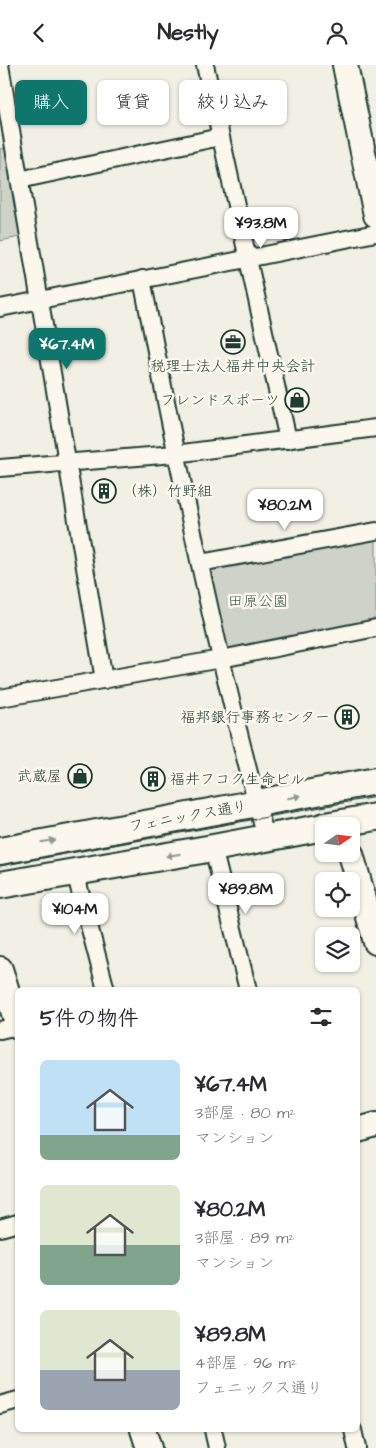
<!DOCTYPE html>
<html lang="ja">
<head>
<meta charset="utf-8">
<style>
	:root { --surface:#fff; --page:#f2f2f3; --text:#2b2b33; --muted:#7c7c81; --accent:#0f766e }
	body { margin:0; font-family:"Architects Daughter","Klee One",sans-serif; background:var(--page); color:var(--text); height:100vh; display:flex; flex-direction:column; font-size:19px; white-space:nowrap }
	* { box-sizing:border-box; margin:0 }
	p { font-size:16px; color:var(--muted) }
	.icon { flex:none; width:28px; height:28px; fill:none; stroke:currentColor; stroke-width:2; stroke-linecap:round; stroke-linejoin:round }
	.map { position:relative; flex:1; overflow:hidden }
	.panel { position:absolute; left:15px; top:922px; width:345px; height:445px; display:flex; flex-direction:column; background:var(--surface); border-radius:8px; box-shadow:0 1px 4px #0004 }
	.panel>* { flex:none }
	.hud { position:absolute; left:15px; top:15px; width:346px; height:45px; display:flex; gap:10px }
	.needle { width:32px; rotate:76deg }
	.controls { position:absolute; left:315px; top:752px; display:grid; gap:10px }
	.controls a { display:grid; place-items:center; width:45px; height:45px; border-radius:8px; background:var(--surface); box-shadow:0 1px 4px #0004; font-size:25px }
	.price { position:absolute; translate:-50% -42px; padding:0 11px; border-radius:10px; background:#fff; color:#222; font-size:16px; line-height:32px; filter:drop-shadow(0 1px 2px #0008) }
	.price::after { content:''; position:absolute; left:50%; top:30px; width:15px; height:11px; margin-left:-8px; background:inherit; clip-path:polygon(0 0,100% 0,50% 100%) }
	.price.current { background:var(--accent); color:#fff }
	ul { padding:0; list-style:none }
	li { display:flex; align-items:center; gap:15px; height:125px; padding:0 25px }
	li span { display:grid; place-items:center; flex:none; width:140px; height:100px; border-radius:8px; color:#555 }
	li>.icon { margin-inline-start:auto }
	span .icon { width:60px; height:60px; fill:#fffc; stroke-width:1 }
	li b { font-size:21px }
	h2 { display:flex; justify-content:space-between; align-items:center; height:60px; padding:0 25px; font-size:21px }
	.tag { padding:0 18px; border-radius:8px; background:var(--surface); box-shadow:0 1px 4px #0004; font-size:18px; line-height:45px }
	.tag.current { background:var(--accent); color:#fff }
	header { display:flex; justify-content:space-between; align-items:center; height:65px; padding:0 25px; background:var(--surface); font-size:22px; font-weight:700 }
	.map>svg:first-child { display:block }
	.green { fill:#cfd2c8; stroke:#77887e }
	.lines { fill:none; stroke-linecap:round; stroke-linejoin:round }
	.street-casing { stroke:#1f3d34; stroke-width:20 }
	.secondary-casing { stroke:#1f3d34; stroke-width:28 }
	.primary-casing { stroke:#1f3d34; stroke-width:30 }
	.street { stroke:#fbf7ec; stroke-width:16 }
	.secondary { stroke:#fbf7ec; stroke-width:24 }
	.primary { stroke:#fbf7ec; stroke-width:26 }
	.tram { stroke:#1f3d34; stroke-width:1 }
	.oneway { fill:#8d9a90 }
	.labels { text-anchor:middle; stroke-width:5; stroke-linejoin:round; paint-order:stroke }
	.poi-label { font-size:15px; fill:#1f3d34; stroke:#fbf7ec; text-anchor:end }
	.park-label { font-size:15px; fill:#425b52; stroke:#fbf7ec }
	.street-label { font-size:15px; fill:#1f3d34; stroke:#fbf7ec }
</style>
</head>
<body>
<header><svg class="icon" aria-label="back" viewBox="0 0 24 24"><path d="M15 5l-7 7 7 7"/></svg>Nestly<svg class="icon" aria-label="person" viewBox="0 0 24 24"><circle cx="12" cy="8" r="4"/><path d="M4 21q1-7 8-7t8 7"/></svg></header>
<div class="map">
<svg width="376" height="1383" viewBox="0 0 376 1383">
	<rect width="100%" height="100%" fill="#f2f0e5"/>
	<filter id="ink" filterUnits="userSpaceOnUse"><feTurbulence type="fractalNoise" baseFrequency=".02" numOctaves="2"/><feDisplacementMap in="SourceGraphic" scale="10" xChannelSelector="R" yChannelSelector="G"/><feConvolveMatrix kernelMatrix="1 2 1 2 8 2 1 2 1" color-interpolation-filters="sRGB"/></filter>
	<g filter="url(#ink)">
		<g class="green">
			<path d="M6,83L20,172L0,176V84Z"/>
			<path d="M376,473V557L224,587L205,501Z"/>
		</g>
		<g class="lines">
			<g class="street-casing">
				<g id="street">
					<path d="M0,0L104,615"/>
					<path d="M205,0L288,375"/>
					<path d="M19,115L220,72"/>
					<path d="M142,214C178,401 216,588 266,773"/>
					<path d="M0,243L376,168"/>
					<path d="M0,403L175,389L376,363"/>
					<path d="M200,498L376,466"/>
					<path d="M0,633L221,594L376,563"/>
					<path d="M213,783L248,925"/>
					<path d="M75,807L106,925"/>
					<path d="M0,965L17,961"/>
					<path d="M0,1163L18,1158"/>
					<path d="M0,1340L18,1335"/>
					<path d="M213,1365L217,1383"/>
					<path d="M353,1365L357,1383"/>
				</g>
			</g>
			<g class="secondary-casing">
				<g id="secondary">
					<path d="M345,0L376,150"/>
					<path d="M351,789L376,877"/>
					<path d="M0,904L18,961"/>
					<path d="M358,1065L376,1060"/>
					<path d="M143,1365L149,1383"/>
				</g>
			</g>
			<g class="primary-casing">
				<g id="primary">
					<path d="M325,761L376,752"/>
					<path d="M0,786L376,716"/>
					<path d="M0,820L213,783L324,762"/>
				</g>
			</g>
			<use href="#street" class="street"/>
			<use href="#secondary" class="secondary"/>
			<use href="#primary" class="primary"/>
			<path class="tram" d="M0,801L376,732"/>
		</g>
		<defs><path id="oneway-solid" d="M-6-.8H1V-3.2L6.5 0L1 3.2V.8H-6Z" transform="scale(1.25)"/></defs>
		<g class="oneway">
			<use href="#oneway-solid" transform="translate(294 732) rotate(-11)"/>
			<use href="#oneway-solid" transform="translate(48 776) rotate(-10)"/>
			<use href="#oneway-solid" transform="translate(173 790) rotate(170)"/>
		</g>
	</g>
	<defs>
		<g id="office-ring" transform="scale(1.25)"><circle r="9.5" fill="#fbf7ec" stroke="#1f3d34" stroke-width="1.5"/><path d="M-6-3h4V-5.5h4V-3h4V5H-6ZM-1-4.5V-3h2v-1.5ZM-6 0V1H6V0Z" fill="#1f3d34"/></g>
		<g id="shop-ring" transform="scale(1.25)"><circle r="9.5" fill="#fbf7ec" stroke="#1f3d34" stroke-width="1.5"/><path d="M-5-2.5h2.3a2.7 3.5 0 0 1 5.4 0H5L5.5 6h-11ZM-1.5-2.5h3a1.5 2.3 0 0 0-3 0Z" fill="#1f3d34"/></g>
		<g id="building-ring" transform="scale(1.25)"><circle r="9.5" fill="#fbf7ec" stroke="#1f3d34" stroke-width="1.5"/><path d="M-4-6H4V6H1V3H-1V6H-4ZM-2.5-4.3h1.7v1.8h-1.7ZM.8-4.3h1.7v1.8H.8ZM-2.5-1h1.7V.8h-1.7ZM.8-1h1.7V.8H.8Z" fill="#1f3d34"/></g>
	</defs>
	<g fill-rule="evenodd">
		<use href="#office-ring" x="233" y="277"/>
		<use href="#shop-ring" x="297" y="335"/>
		<use href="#building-ring" x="104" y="426"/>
		<use href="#building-ring" x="347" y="652"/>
		<use href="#shop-ring" x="80" y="711"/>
		<use href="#building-ring" x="153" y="714"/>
	</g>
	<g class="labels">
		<g class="poi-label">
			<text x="233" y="306" text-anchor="middle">税理士法人福井中央会計</text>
			<text x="280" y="340">フレンドスポーツ</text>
			<text x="122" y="431" text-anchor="start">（株）竹野組</text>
			<text x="330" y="657">福邦銀行事務センター</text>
			<text x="62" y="716">武蔵屋</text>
			<text x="170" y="719" text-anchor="start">福井フコク生命ビル</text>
		</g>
		<g class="park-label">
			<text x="258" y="541">田原公園</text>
		</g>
		<g class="street-label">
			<text transform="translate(188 751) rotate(-10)" y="5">フェニックス通り</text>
		</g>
	</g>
</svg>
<div class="controls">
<a><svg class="needle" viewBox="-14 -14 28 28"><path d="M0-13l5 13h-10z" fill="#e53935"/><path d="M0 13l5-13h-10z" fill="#7c7c81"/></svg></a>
<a><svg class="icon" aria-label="locate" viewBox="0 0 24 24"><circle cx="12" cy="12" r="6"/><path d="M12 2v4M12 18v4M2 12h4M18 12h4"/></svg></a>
<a><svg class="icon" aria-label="layers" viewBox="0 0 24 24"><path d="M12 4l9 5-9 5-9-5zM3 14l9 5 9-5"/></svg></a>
</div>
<b class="price" style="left:261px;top:184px">¥93.8M</b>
<b class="price current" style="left:67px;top:305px">¥67.4M</b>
<b class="price" style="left:285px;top:466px">¥80.2M</b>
<b class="price" style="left:246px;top:850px">¥89.8M</b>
<b class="price" style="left:75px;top:870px">¥104M</b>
<div class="hud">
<a class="tag current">購入</a>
<a class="tag">賃貸</a>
<a class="tag">絞り込み</a>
</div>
<section class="panel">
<h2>5件の物件<svg class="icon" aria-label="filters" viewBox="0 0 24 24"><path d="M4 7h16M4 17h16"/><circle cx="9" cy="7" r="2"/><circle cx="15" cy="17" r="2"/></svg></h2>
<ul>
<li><span style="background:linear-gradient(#bfe0f5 75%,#7fa58c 0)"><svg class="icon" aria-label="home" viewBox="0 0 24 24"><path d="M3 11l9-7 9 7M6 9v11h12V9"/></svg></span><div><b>¥67.4M</b><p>3部屋 · 80 m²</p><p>マンション</p></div></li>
<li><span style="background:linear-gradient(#dfe7d0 60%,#7fa58c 0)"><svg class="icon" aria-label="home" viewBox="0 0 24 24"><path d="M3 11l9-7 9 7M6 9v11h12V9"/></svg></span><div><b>¥80.2M</b><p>3部屋 · 89 m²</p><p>マンション</p></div></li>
<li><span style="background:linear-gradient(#dfe7d0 60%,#9aa5b1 0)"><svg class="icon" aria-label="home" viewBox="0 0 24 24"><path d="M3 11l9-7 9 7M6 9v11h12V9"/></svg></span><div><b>¥89.8M</b><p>4部屋 · 96 m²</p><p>フェニックス通り</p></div></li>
</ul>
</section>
</div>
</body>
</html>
